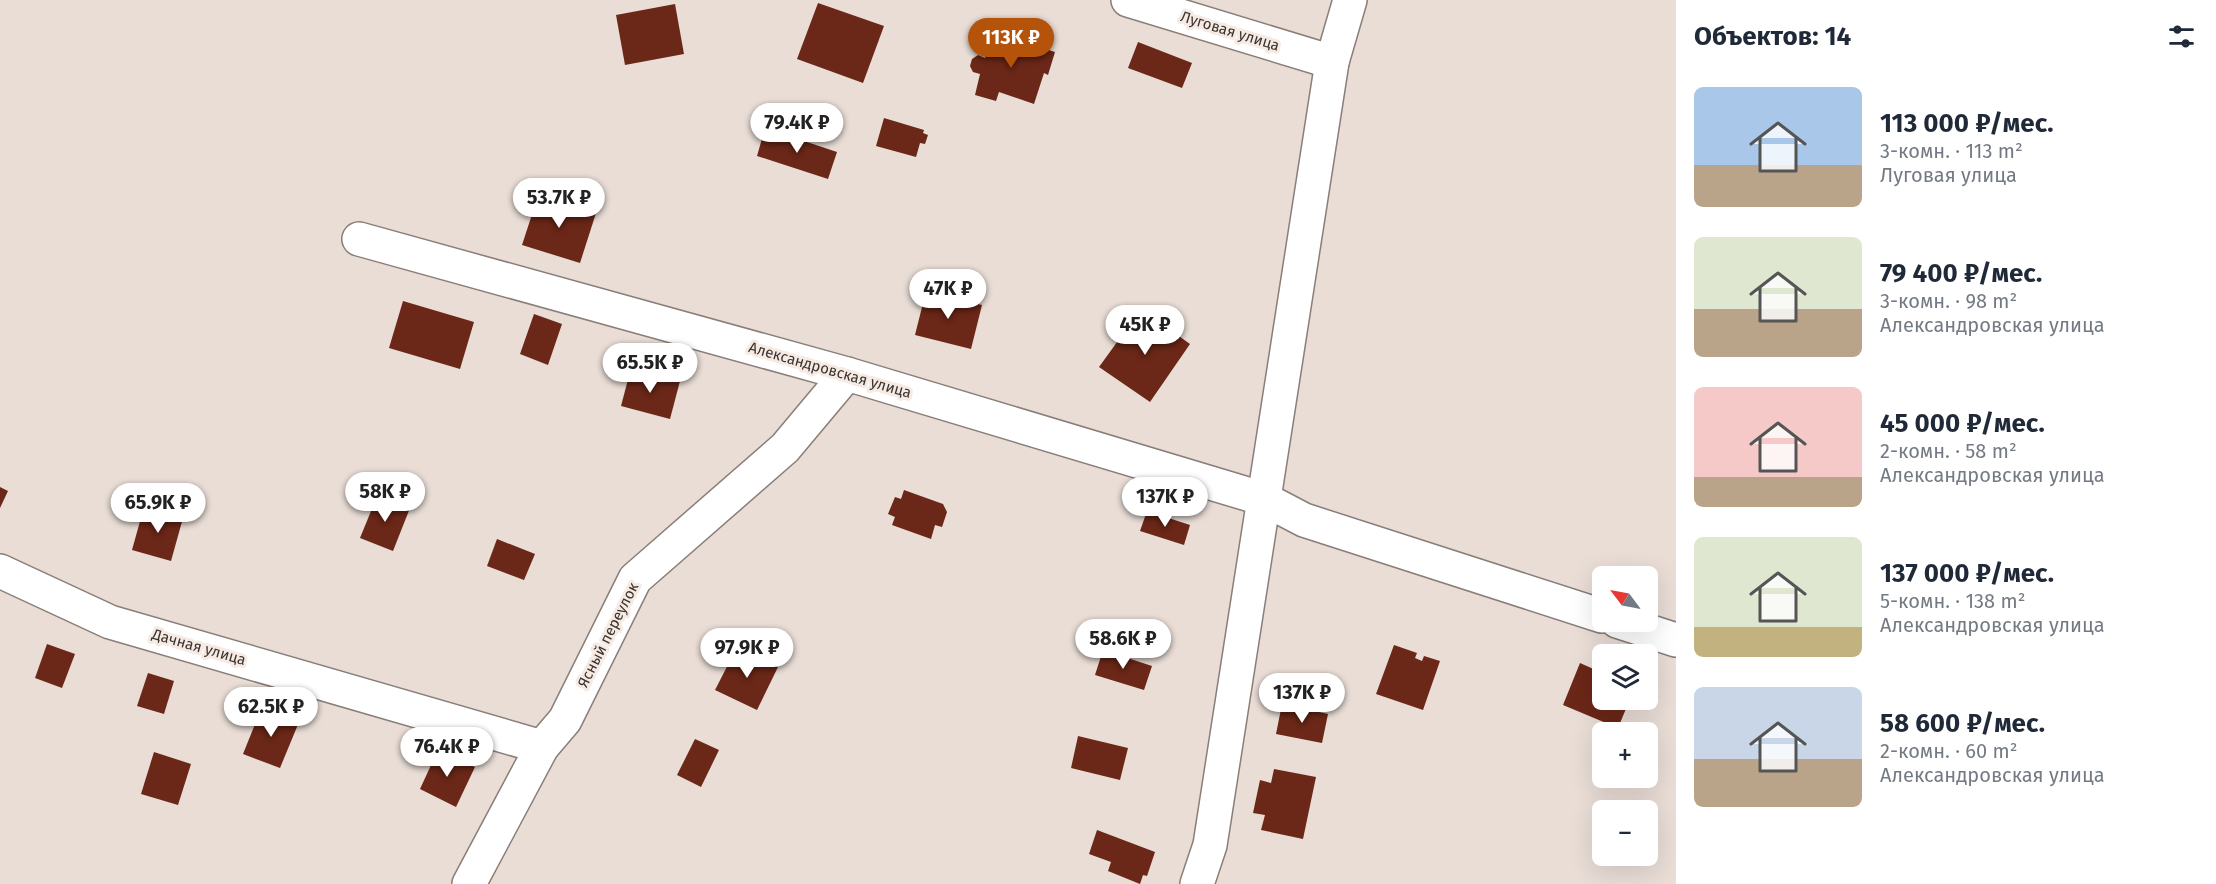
<!DOCTYPE html>
<html lang="ru">
<head>
<meta charset="utf-8">
<style>
	:root { --surface:#fff; --page:#f2f2f3; --text:#1f2937; --muted:#747a83; --accent:#b45309 }
	body { margin:0; font-family:"Fira Sans",sans-serif; background:var(--page); color:var(--text); height:100vh; display:flex; flex-direction:column; font-size:22px; white-space:nowrap }
	* { box-sizing:border-box; margin:0 }
	p { font-size:20px; color:var(--muted) }
	.icon { flex:none; width:33px; height:33px; fill:none; stroke:currentColor; stroke-width:2; stroke-linecap:round; stroke-linejoin:round }
	.map { position:relative; flex:1; overflow:hidden }
	.details { display:flex; flex-direction:column; background:var(--surface); width:540px }
	.details>* { flex:none }
	.needle { width:39px; rotate:302deg }
	.buttons { position:absolute; left:1592px; top:566px; display:grid; gap:12px }
	.buttons a { display:grid; place-items:center; width:66px; height:66px; border-radius:9px; background:var(--surface); box-shadow:0 6px 24px #0002; font-size:30px }
	.price { position:absolute; translate:-50% -51px; padding:0 14px; border-radius:21px; background:#fff; color:#222; font-size:20px; line-height:39px; filter:drop-shadow(0 2px 3px #0008) }
	.price::after { content:''; position:absolute; left:50%; top:36px; width:18px; height:14px; margin-left:-9px; background:inherit; clip-path:polygon(0 0,100% 0,50% 100%) }
	.price.active { background:var(--accent); color:#fff }
	ul { padding:0; list-style:none }
	li { display:flex; align-items:center; gap:18px; height:150px; padding:0 18px }
	li span { display:grid; place-items:center; flex:none; width:168px; height:120px; border-radius:9px; color:#555 }
	li>.icon { margin-inline-start:auto }
	span .icon { width:72px; height:72px; fill:#fffc; stroke-width:1 }
	li b { font-size:26px }
	h2 { display:flex; justify-content:space-between; align-items:center; height:72px; padding:0 18px; font-size:26px }
	main { display:flex; flex:1; min-height:0 }
	.map>svg:first-child { display:block }
	.building { fill:#6b2717 }
	.lines { fill:none; stroke-linecap:round; stroke-linejoin:round }
	.minor-casing { stroke:#897e78; stroke-width:36 }
	.minor { stroke:#fff; stroke-width:33 }
	.labels { text-anchor:middle; stroke-width:6; stroke-linejoin:round; paint-order:stroke }
	.street-label { font-size:15px; fill:#383431; stroke:#f6eae3 }
</style>
</head>
<body>
<main>
<div class="map">
<svg width="1676" height="884" viewBox="0 0 1676 884">
	<rect width="100%" height="100%" fill="#e9ddd6"/>
	<g class="building">
		<path d="M818,3L884,26L863,83L797,59Z"/>
		<path d="M675,4L684,54L625,65L616,15Z"/>
		<path d="M993,33L1055,52L1048,75L1044,73L1034,104L999,92L996,101L975,95L980,74L973,72L970,66L972,59L978,55L985,58Z"/>
		<path d="M1138,42L1192,63L1182,88L1128,68Z"/>
		<path d="M884,118L924,130L923,133L928,135L925,144L920,143L916,157L876,146Z"/>
		<path d="M765,128L837,152L828,179L757,156Z"/>
		<path d="M538,196L596,213L580,263L522,245Z"/>
		<path d="M926,291L982,305L971,349L915,335Z"/>
		<path d="M403,301L474,322L460,369L389,348Z"/>
		<path d="M1141,309L1190,344L1150,402L1099,367Z"/>
		<path d="M534,314L562,324L548,365L520,354Z"/>
		<path d="M631,368L680,381L670,419L621,406Z"/>
		<path d="M0,487L8,491L0,508Z"/>
		<path d="M904,490L943,504L947,512L942,527L935,525L931,539L892,525L895,517L888,514L895,497L901,499Z"/>
		<path d="M378,494L410,508L393,551L360,538Z"/>
		<path d="M144,507L183,518L171,561L132,550Z"/>
		<path d="M1147,511L1190,525L1184,545L1140,531Z"/>
		<path d="M497,539L535,554L524,580L487,566Z"/>
		<path d="M47,644L75,654L62,688L35,678Z"/>
		<path d="M1394,645L1417,653L1415,658L1422,661L1424,656L1440,661L1423,710L1376,694Z"/>
		<path d="M737,647L778,667L757,710L715,690Z"/>
		<path d="M1103,650L1152,666L1144,690L1095,675Z"/>
		<path d="M1580,663L1598,671L1596,675L1602,677V699H1630L1618,728L1563,705Z"/>
		<path d="M148,673L174,681L164,714L137,706Z"/>
		<path d="M1282,704L1328,714L1322,743L1276,734Z"/>
		<path d="M262,707L299,722L280,768L243,754Z"/>
		<path d="M1078,736L1128,748L1120,780L1071,768Z"/>
		<path d="M695,739L719,750L701,787L677,775Z"/>
		<path d="M438,750L475,767L456,807L420,789Z"/>
		<path d="M154,752L191,764L178,805L141,794Z"/>
		<path d="M1274,769L1316,777L1303,839L1261,830L1265,815L1253,813L1260,780L1271,783Z"/>
		<path d="M1097,830L1155,852L1147,876L1143,875L1140,884L1108,871L1111,862L1089,854Z"/>
	</g>
	<g class="lines">
		<g class="minor-casing">
			<g id="minor">
				<path d="M1128,0L1332,62"/>
				<path d="M359,239L847,374L1264,499L1304,520L1602,616"/>
				<path d="M0,571L110,622L542,747"/>
				<path d="M1617,621L1676,640"/>
				<path d="M469,884L542,747L565,720L635,579L785,448L847,374"/>
				<path d="M1197,884L1210,845L1332,62L1350,0"/>
			</g>
		</g>
		<use href="#minor" class="minor"/>
	</g>
	<g class="labels">
		<g class="street-label">
			<text transform="translate(1230 31) rotate(17)" y="5">Луговая улица</text>
			<text transform="translate(830 370) rotate(16)" y="5">Александровская улица</text>
			<text transform="translate(608 635) rotate(-63)" y="5">Ясный переулок</text>
			<text transform="translate(199 647) rotate(16)" y="5">Дачная улица</text>
		</g>
	</g>
</svg>
<div class="buttons">
<a><svg class="needle" viewBox="-14 -14 28 28"><path d="M0-13l5 13h-10z" fill="#e53935"/><path d="M0 13l5-13h-10z" fill="#747a83"/></svg></a>
<a><svg class="icon" aria-label="layers" viewBox="0 0 24 24"><path d="M12 4l9 5-9 5-9-5zM3 14l9 5 9-5"/></svg></a>
<a>+</a>
<a>−</a>
</div>
<b class="price active" style="left:1011px;top:69px">113K ₽</b>
<b class="price" style="left:797px;top:154px">79.4K ₽</b>
<b class="price" style="left:559px;top:229px">53.7K ₽</b>
<b class="price" style="left:948px;top:320px">47K ₽</b>
<b class="price" style="left:1145px;top:356px">45K ₽</b>
<b class="price" style="left:650px;top:394px">65.5K ₽</b>
<b class="price" style="left:385px;top:523px">58K ₽</b>
<b class="price" style="left:1165px;top:528px">137K ₽</b>
<b class="price" style="left:158px;top:534px">65.9K ₽</b>
<b class="price" style="left:1123px;top:670px">58.6K ₽</b>
<b class="price" style="left:747px;top:679px">97.9K ₽</b>
<b class="price" style="left:1302px;top:724px">137K ₽</b>
<b class="price" style="left:271px;top:738px">62.5K ₽</b>
<b class="price" style="left:447px;top:778px">76.4K ₽</b>
</div>
<section class="details">
<h2>Объектов: 14<svg class="icon" aria-label="filters" viewBox="0 0 24 24"><path d="M4 7h16M4 17h16"/><circle cx="9" cy="7" r="2"/><circle cx="15" cy="17" r="2"/></svg></h2>
<ul>
<li><span style="background:linear-gradient(#a9c7e8 65%,#b9a48a 0)"><svg class="icon" aria-label="home" viewBox="0 0 24 24"><path d="M3 11l9-7 9 7M6 9v11h12V9"/></svg></span><div><b>113 000 ₽/мес.</b><p>3-комн. · 113 m²</p><p>Луговая улица</p></div></li>
<li><span style="background:linear-gradient(#dfe7d0 60%,#b9a48a 0)"><svg class="icon" aria-label="home" viewBox="0 0 24 24"><path d="M3 11l9-7 9 7M6 9v11h12V9"/></svg></span><div><b>79 400 ₽/мес.</b><p>3-комн. · 98 m²</p><p>Александровская улица</p></div></li>
<li><span style="background:linear-gradient(#f6c9c9 75%,#b9a48a 0)"><svg class="icon" aria-label="home" viewBox="0 0 24 24"><path d="M3 11l9-7 9 7M6 9v11h12V9"/></svg></span><div><b>45 000 ₽/мес.</b><p>2-комн. · 58 m²</p><p>Александровская улица</p></div></li>
<li><span style="background:linear-gradient(#dfe7d0 75%,#c2b280 0)"><svg class="icon" aria-label="home" viewBox="0 0 24 24"><path d="M3 11l9-7 9 7M6 9v11h12V9"/></svg></span><div><b>137 000 ₽/мес.</b><p>5-комн. · 138 m²</p><p>Александровская улица</p></div></li>
<li><span style="background:linear-gradient(#c9d6e8 60%,#b9a48a 0)"><svg class="icon" aria-label="home" viewBox="0 0 24 24"><path d="M3 11l9-7 9 7M6 9v11h12V9"/></svg></span><div><b>58 600 ₽/мес.</b><p>2-комн. · 60 m²</p><p>Александровская улица</p></div></li>
</ul>
</section>
</main>
</body>
</html>
